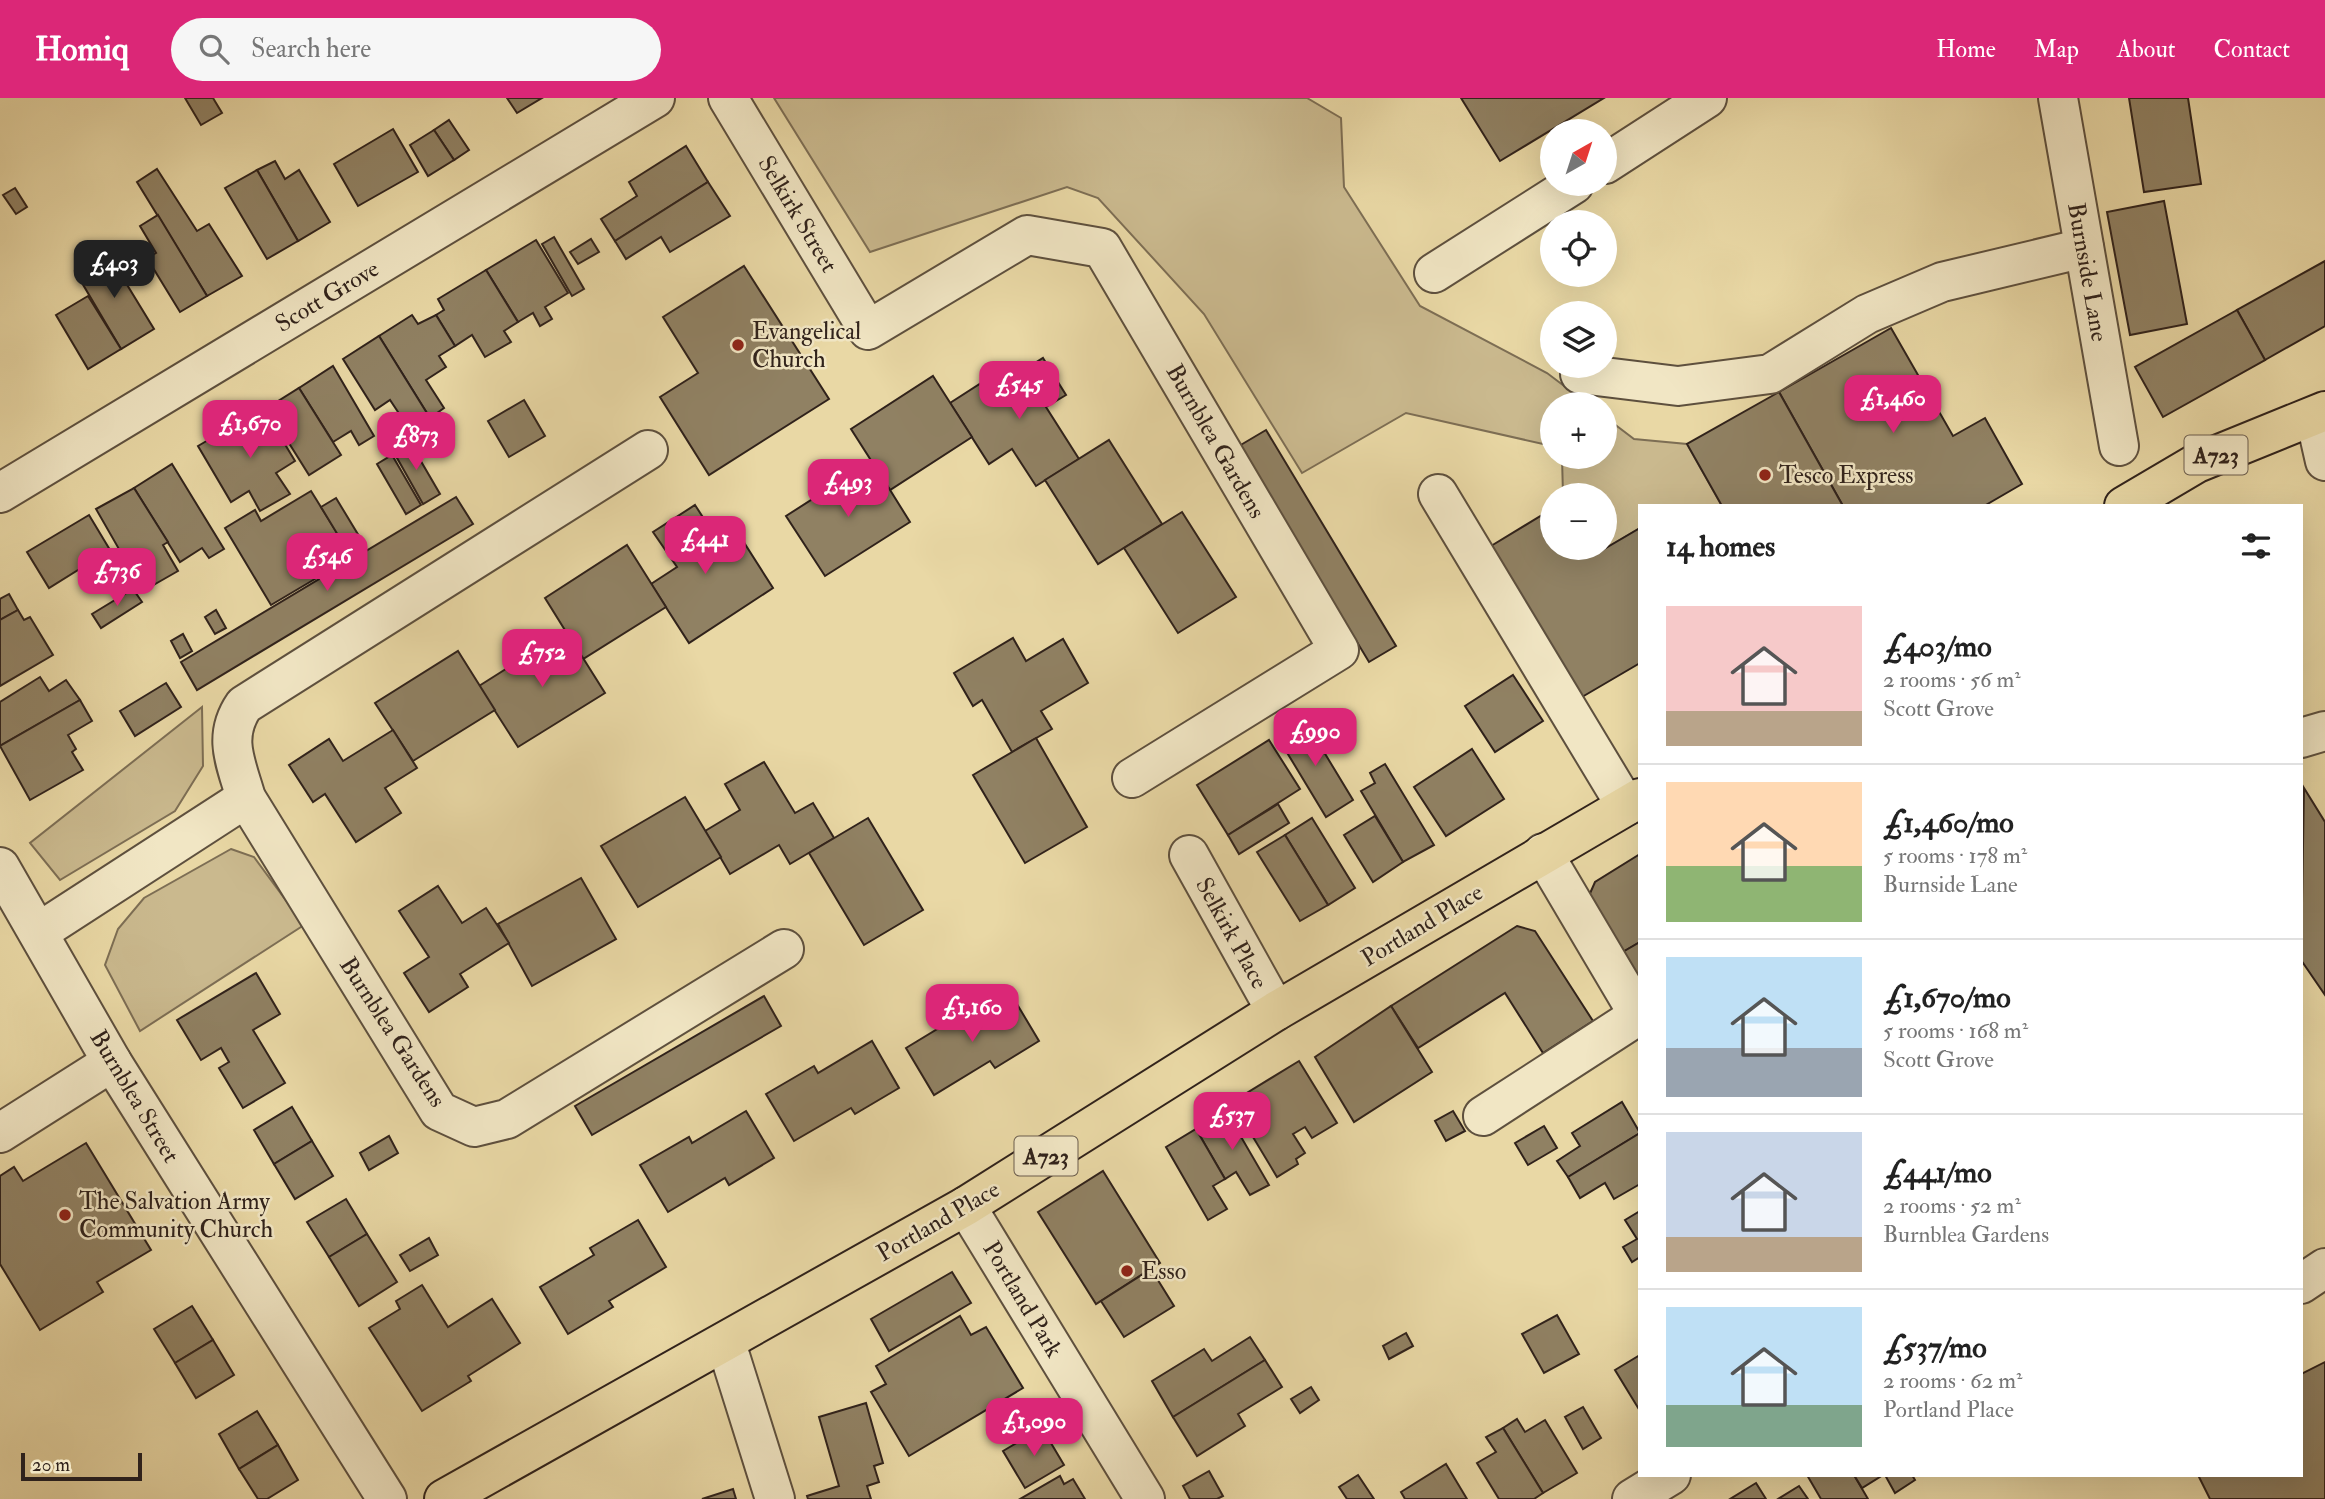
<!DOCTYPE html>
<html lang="en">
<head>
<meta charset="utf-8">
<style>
	:root { --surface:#fff; --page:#f6f6f6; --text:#222; --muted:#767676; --line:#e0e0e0; --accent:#db2777 }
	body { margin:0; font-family:"IM FELL Double Pica",serif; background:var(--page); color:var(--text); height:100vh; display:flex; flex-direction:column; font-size:26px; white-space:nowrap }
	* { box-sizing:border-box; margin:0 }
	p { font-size:23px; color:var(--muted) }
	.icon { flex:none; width:38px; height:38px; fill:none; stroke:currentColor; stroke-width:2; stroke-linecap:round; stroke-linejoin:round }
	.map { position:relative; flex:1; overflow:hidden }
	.drawer { position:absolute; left:1638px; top:406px; width:665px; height:973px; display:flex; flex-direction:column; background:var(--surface); border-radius:0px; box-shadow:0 7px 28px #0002 }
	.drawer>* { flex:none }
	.needle { width:46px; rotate:39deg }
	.tools { position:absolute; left:1540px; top:21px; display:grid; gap:14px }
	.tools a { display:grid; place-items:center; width:77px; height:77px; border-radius:50%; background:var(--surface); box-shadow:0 7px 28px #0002; font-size:35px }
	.scale { position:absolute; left:21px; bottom:18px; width:121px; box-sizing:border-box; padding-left:7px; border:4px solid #30221b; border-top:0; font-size:19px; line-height:24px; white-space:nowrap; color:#30221b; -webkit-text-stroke:5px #f1e6c4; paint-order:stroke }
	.price { position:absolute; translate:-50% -60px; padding:0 16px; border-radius:14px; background:var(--accent); color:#fff; font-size:23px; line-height:46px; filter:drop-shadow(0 2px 4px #0008) }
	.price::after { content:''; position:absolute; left:50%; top:42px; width:21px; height:16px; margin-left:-10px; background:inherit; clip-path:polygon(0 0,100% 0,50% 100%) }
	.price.on { background:#222; color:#fff }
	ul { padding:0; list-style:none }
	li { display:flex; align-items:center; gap:21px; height:175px; padding:0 28px }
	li+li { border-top:2px solid var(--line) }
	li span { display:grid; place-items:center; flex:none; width:196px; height:140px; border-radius:0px; color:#555 }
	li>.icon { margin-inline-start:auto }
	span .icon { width:84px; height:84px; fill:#fffc; stroke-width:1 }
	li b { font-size:30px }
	h2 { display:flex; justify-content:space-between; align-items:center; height:84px; padding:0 28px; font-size:30px }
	header { display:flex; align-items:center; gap:42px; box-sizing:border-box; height:98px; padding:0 35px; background:var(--accent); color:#fff }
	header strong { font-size:33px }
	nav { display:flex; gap:38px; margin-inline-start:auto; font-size:24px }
	.search { width:490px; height:63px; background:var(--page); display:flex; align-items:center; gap:18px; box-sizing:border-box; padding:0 24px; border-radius:38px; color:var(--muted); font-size:26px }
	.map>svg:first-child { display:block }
	.green { fill:#cab98e; stroke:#7d6e54; stroke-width:2 }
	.building { fill:#908163; stroke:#30221b; stroke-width:2 }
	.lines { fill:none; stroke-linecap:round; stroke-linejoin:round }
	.minor-casing { stroke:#5e503e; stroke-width:42 }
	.major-casing { stroke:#30221b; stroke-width:42 }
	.minor { stroke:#f1e6c4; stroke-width:38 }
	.major { stroke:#e9d8a5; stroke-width:38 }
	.poi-dot { fill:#8f2418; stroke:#f1e6c4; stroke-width:2.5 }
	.labels { text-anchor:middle; stroke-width:5; stroke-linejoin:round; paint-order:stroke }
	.shield { fill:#f1e6c4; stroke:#6a5d4e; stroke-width:2 }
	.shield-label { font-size:23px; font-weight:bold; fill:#30221b }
	.street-label { font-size:24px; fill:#30221b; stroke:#f1e6c4 }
	.poi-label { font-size:24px; fill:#30221b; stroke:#f1e6c4; text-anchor:start }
</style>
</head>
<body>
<header>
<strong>Homiq</strong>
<div class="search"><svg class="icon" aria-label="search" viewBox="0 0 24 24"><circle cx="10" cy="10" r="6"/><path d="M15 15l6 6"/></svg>Search here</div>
<nav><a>Home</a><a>Map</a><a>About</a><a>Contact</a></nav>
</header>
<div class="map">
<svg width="2325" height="1401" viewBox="0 0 2325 1401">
	<rect width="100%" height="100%" fill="#e9d8a5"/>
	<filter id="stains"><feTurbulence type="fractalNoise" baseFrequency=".00286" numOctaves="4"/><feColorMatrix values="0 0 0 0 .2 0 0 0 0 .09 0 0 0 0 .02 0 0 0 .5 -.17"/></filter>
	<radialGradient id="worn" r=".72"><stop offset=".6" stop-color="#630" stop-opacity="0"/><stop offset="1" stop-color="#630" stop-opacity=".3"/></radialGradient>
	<g class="green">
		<path d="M774,0H1307L1341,20L1344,89L1420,208L1547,275L1588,306H1552V348L1406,315L1302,375L1204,216L1098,100L1067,89L870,154Z"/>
		<path d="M1605,319L1634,341L1687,346L1722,408H1640V430L1594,457L1590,450H1605V397H1563L1562,359H1605Z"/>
		<path d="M202,609L203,668L175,713L60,782L30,745Z"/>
		<path d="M231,751L254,759L304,827L140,933L105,867L118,831L144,800Z"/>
	</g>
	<g class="building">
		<path d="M185,0H213L222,15L201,27Z"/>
		<path d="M507,0H542L517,15Z"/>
		<path d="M1461,0H1604L1500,63Z"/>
		<path d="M2129,0H2188L2201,86L2144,94Z"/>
		<path d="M449,22L469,52L454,62L434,32Z"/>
		<path d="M393,31L418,74L358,108L334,66Z"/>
		<path d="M434,32L454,62L428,78L410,47Z"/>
		<path d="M686,48L708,84L615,143L601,121L637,98L629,84Z"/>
		<path d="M275,63L285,81L299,72L330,124L298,143L257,72Z"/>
		<path d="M157,71L197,133L209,126L242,178L207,198L137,84Z"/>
		<path d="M257,72L298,143L267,161L225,90Z"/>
		<path d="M708,84L730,118L670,154L661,139L626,161L615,143Z"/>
		<path d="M15,90L27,109L16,116L3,97Z"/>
		<path d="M2164,103L2187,226L2130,237L2107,114Z"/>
		<path d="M158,117L207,198L180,214L147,160L156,155L140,128Z"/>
		<path d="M554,139L584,191L572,198L542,146Z"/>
		<path d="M591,141L599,154L578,166L570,154Z"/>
		<path d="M536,142L568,195L545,209L552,221L540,228L533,215L518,224L486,172Z"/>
		<path d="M107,154L154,231L121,251L75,173Z"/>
		<path d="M2325,163V228L2265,262L2237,212Z"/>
		<path d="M744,168L829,301L709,377L660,299L698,275L663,219Z"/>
		<path d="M486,172L518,224L504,233L511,244L485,259L472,237L455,248L436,217L444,212L438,201Z"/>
		<path d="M88,198L121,251L88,271L56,217Z"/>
		<path d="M2237,212L2265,262L2163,319L2135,269Z"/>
		<path d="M412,217L418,226L436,217L455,248L439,258L446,269L426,282L444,310L430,320L379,238Z"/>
		<path d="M1891,230L1953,338L1985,320L2022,386L1984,408H1843L1779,294Z"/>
		<path d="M379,238L430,320L410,332L390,302L375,312L343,261Z"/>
		<path d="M1043,260L1066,297L1046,309L1079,361L1036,388L1012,351L989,366L950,305L989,280L995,290Z"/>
		<path d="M333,268L374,338L359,347L351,333L333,344L299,290Z"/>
		<path d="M933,278L972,339L890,392L851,331Z"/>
		<path d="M299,290L341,357L309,377L267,310Z"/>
		<path d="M1779,294L1843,408H1722L1687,346Z"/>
		<path d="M524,302L545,338L509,359L488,323Z"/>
		<path d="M263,310L295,363L276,375L290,396L260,413L249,393L231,404L198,348Z"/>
		<path d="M1266,332L1396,548L1369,564L1239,348Z"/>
		<path d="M408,341L440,396L423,406L392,351Z"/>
		<path d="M1109,342L1162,426L1098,466L1045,382Z"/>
		<path d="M392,357L421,407L406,416L377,366Z"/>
		<path d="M872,363L910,424L825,478L786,418Z"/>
		<path d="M172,366L224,451L209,460L202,450L180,464L134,390Z"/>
		<path d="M134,390L168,444L163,447L178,473L143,493L96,411Z"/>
		<path d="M311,393L352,459L271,507L225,430L255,412L261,423Z"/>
		<path d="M456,399L473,426L197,592L181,564Z"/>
		<path d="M336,400L362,443L347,452L321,409Z"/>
		<path d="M695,407L726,455L743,443L773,490L689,545L651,486L677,469L653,434Z"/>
		<path d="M1552,411V450H1590L1594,457L1640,430V565L1582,599L1491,448Z"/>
		<path d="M1182,414L1236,499L1178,535L1124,450Z"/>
		<path d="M89,417L110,452L49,490L27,454Z"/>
		<path d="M627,447L666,509L583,561L545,500Z"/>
		<path d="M133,491L142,504L101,530L92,516Z"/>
		<path d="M9,496L18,512L0,522V501Z"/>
		<path d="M18,512L24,522L30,519L53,557L0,588V522Z"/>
		<path d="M216,512L226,530L215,536L205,519Z"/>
		<path d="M566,533L605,595L518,649L479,588Z"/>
		<path d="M183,536L192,553L180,560L171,543Z"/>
		<path d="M1013,540L1026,563L1063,541L1088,585L1041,613L1052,631L1012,654L982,602L973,608L954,575Z"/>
		<path d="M458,553L495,612L413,663L375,605Z"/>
		<path d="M1513,577L1543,623L1495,654L1465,608Z"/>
		<path d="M40,579L49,593L66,582L80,602L0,648V604Z"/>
		<path d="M166,585L181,609L135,638L120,613Z"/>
		<path d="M80,602L92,623L68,637L76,651L72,654L83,672L30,702L0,648Z"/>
		<path d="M1304,621L1353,702L1326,719L1277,638Z"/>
		<path d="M393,632L417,670L385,690L401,715L356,744L325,696L313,704L289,667L329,641L343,663Z"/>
		<path d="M1036,640L1087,729L1025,765L973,677Z"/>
		<path d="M1269,642L1300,691L1228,737L1197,687Z"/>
		<path d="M1472,651L1504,701L1446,738L1414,689Z"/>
		<path d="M764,664L795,715L813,705L834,740L790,766L779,747L730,776L705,733L740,712L725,686Z"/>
		<path d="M1385,666L1434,747L1403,764L1361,693L1375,685L1370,675Z"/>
		<path d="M2304,690L2325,724V897L2301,862Z"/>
		<path d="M685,699L721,759L638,809L601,748Z"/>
		<path d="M1278,706L1289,725L1239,756L1228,737Z"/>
		<path d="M1375,718L1403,764L1373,784L1344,737Z"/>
		<path d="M868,720L923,812L864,847L809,755Z"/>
		<path d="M1312,720L1355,790L1328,807L1285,737Z"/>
		<path d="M1285,737L1328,807L1300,823L1257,754Z"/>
		<path d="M1640,756V844L1621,855L1588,800L1595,784Z"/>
		<path d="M581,780L616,841L532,888L498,826Z"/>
		<path d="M438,788L462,825L486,810L509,845L460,876L468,889L429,914L404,875L429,859L399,813Z"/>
		<path d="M1517,828L1535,833L1593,923L1543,955L1505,895L1418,950L1391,908Z"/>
		<path d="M1640,844V886L1621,855Z"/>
		<path d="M256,875L280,916L253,932L285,985L243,1010L219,970L229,964L221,950L201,962L177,922Z"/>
		<path d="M1011,896L1039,943L995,970L990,963L934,997L906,950L954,921L958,928Z"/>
		<path d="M764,898L781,928L592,1037L575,1008Z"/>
		<path d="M1391,908L1432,974L1354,1024L1315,959Z"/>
		<path d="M872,943L899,990L855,1016L851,1010L794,1043L766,996L814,968L818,975Z"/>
		<path d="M1299,963L1337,1025L1312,1040L1305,1029L1293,1036L1305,1055L1296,1061L1298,1066L1277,1079L1232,1004Z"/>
		<path d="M1622,1004L1640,1035L1568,1079L1557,1063L1580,1048L1572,1035Z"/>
		<path d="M292,1009L312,1043L274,1066L254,1032Z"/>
		<path d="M746,1013L774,1060L729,1087L725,1080L668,1114L640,1067L689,1039L692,1045Z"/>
		<path d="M1226,1013L1269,1087L1250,1097L1236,1074L1225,1081L1196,1031Z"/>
		<path d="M1453,1013L1465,1033L1446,1043L1435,1023Z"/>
		<path d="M1544,1028L1557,1050L1528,1067L1515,1045Z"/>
		<path d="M1196,1031L1225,1081L1213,1088L1227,1111L1208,1122L1166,1049Z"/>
		<path d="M1640,1035V1086L1614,1101L1605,1085L1580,1100L1568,1079Z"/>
		<path d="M389,1038L398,1055L369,1072L360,1055Z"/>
		<path d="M312,1043L333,1078L295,1101L274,1066Z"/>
		<path d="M86,1045L151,1152L97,1184L103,1194L40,1232L0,1166V1078L14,1069L23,1083Z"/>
		<path d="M1103,1073L1160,1165L1096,1206L1038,1114Z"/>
		<path d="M346,1101L367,1136L329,1159L307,1124Z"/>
		<path d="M1640,1113V1159L1632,1164L1623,1149L1637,1141L1625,1122Z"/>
		<path d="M638,1122L666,1169L609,1203L613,1209L568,1236L540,1189L594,1157L590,1150Z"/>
		<path d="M367,1136L397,1184L359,1208L329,1159Z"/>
		<path d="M429,1140L438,1157L410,1173L400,1157Z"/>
		<path d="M1151,1171L1174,1208L1124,1239L1101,1203Z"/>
		<path d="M952,1174L971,1205L889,1253L871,1221Z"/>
		<path d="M422,1187L448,1229L492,1201L520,1245L468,1278L471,1283L422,1313L369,1230L400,1211L396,1203Z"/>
		<path d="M192,1208L213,1242L175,1265L154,1231Z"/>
		<path d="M1557,1217L1579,1256L1544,1275L1522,1236Z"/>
		<path d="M960,1218L971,1237L986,1229L1023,1290L909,1358L871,1294L886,1286L876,1268Z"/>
		<path d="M1406,1235L1413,1248L1389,1261L1383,1248Z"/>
		<path d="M1250,1239L1265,1262L1173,1319L1152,1283L1204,1251L1212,1263Z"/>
		<path d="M213,1242L234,1277L196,1300L175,1265Z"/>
		<path d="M1640,1257V1313L1615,1272Z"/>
		<path d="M1265,1262L1282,1289L1238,1316L1245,1328L1197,1358L1173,1319Z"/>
		<path d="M2325,1264V1401H2210L2198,1377H2301V1276Z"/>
		<path d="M1311,1289L1319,1302L1300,1315L1291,1301Z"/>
		<path d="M866,1305L883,1365L874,1368L879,1384L867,1388L871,1401H808L807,1398L839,1388L819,1319Z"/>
		<path d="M1583,1309L1601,1340L1583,1351L1565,1319Z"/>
		<path d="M257,1313L278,1347L239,1371L219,1336Z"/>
		<path d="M1517,1321L1525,1334L1545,1322L1577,1375L1543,1395L1503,1330Z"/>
		<path d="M1042,1330L1064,1367L1025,1390L1003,1353Z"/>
		<path d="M1503,1330L1543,1395L1534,1401H1499L1477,1365L1496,1354L1486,1339Z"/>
		<path d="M278,1347L298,1382L267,1401H258L239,1371Z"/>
		<path d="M1446,1366L1467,1401H1405L1401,1394Z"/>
		<path d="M1209,1373L1223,1398L1217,1401H1190L1183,1388Z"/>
		<path d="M1358,1377L1374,1401H1347L1339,1389Z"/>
		<path d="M1807,1377H1854L1868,1401H1821Z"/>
		<path d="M1854,1377H1883L1862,1390Z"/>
		<path d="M1885,1377H1912L1915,1382L1895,1395Z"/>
		<path d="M1060,1378L1064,1386L1073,1381L1085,1401H1020Z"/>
		<path d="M1756,1385L1766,1401H1730Z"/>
		<path d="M1799,1388L1808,1401H1778Z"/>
		<path d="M733,1391L736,1401H702Z"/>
	</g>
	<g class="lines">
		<g class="minor-casing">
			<g id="minor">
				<path d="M728,0L868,232L1027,137L1102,150L1339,552L1132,680"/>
				<path d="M2058,0L2119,348"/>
				<path d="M1605,66L1707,0"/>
				<path d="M1434,175L1574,86"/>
				<path d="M1580,276L1678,288L1770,276L1867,216L1942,184L2084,150"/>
				<path d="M2315,319L2325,363"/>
				<path d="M648,352L244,607C222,639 236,665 246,700L439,1013L474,1029L507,1021L784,851"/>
				<path d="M0,395L655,0"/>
				<path d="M1438,396L1626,708"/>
				<path d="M2301,640L2325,633"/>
				<path d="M1543,755L1640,919"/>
				<path d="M1189,757L1276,913"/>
				<path d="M0,769L112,964L387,1401"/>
				<path d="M39,834L246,700"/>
				<path d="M1483,1018L1639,917"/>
				<path d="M0,1035L112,964"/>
				<path d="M966,1108L1145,1401"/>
				<path d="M2301,1186L2325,1170"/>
				<path d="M726,1245L775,1401"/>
				<path d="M1632,1401L1671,1377"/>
			</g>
		</g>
		<g class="major-casing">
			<g id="major">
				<path d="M2124,408L2197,365L2325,313"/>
				<path d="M444,1401L966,1108L1276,913L1640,700"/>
			</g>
		</g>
		<use href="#minor" class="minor"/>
		<use href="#major" class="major"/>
	</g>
	<g class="poi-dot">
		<circle cx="738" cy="247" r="7"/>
		<circle cx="1765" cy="377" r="7"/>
		<circle cx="65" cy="1117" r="7"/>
		<circle cx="1127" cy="1173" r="7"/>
	</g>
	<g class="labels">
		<g class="shield">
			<rect x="2184.5" y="337.5" width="63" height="39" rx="5"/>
			<rect x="1014.5" y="1038.5" width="63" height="39" rx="5"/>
		</g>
		<g class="shield-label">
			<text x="2216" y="365">A723</text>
			<text x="1046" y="1066">A723</text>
		</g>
		<g class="street-label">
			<text transform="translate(798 116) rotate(59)" y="8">Selkirk Street</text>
			<text transform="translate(2088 174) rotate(80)" y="8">Burnside Lane</text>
			<text transform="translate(327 198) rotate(-31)" y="8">Scott Grove</text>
			<text transform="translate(1216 343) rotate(60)" y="8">Burnblea Gardens</text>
			<text transform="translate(1422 827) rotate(-31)" y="8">Portland Place</text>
			<text transform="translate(1232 835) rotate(61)" y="8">Selkirk Place</text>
			<text transform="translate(393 934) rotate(57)" y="8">Burnblea Gardens</text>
			<text transform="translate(135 998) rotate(59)" y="8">Burnblea Street</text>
			<text transform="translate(938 1123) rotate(-30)" y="8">Portland Place</text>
			<text transform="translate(1023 1201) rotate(59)" y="8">Portland Park</text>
		</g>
		<g class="poi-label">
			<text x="752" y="241">Evangelical<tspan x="752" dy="28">Church</tspan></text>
			<text x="1779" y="385">Tesco Express</text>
			<text x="79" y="1111">The Salvation Army<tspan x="79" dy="28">Community Church</tspan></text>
			<text x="1141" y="1181">Esso</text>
		</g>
	</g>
	<rect width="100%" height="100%" filter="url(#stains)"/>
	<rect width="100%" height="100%" fill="url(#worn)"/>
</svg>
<div class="tools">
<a><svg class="needle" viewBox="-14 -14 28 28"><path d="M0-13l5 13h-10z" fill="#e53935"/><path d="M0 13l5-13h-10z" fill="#767676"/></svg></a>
<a><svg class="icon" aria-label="locate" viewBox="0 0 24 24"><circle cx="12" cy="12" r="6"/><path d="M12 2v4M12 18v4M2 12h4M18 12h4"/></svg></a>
<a><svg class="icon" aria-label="layers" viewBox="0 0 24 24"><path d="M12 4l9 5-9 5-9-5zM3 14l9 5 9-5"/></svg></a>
<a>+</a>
<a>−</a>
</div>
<div class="scale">20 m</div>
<b class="price on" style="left:114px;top:202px">£403</b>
<b class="price" style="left:1019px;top:323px">£545</b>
<b class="price" style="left:1893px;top:337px">£1,460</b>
<b class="price" style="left:250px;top:362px">£1,670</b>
<b class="price" style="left:416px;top:374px">£873</b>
<b class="price" style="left:848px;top:421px">£493</b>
<b class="price" style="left:705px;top:478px">£441</b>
<b class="price" style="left:327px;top:495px">£546</b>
<b class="price" style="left:117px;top:510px">£736</b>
<b class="price" style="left:542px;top:591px">£752</b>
<b class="price" style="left:1315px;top:670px">£990</b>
<b class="price" style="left:972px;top:946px">£1,160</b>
<b class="price" style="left:1232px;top:1054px">£537</b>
<b class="price" style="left:1034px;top:1360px">£1,090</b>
<section class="drawer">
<h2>14 homes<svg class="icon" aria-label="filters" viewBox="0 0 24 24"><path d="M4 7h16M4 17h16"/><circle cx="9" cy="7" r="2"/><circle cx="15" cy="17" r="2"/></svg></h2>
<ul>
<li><span style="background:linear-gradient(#f6c9c9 75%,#b9a48a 0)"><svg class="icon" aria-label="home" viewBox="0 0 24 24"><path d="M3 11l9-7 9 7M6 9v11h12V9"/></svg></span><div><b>£403/mo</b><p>2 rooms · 56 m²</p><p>Scott Grove</p></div></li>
<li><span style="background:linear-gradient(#ffd9b3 60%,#8fb573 0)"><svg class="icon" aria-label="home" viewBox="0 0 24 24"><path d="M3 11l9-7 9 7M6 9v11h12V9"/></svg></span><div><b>£1,460/mo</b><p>5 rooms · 178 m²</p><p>Burnside Lane</p></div></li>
<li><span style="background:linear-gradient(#bfe0f5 65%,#9aa5b1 0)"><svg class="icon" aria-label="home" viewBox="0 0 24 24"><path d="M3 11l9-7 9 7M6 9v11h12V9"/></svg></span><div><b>£1,670/mo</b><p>5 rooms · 168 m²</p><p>Scott Grove</p></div></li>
<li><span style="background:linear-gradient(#c9d6e8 75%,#b9a48a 0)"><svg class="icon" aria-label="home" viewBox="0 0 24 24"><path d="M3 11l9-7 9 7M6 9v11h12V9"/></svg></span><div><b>£441/mo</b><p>2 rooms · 52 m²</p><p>Burnblea Gardens</p></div></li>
<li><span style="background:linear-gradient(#bfe0f5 70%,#7fa58c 0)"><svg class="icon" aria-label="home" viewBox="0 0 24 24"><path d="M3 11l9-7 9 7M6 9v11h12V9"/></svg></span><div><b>£537/mo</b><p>2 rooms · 62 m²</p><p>Portland Place</p></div></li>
</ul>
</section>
</div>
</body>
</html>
